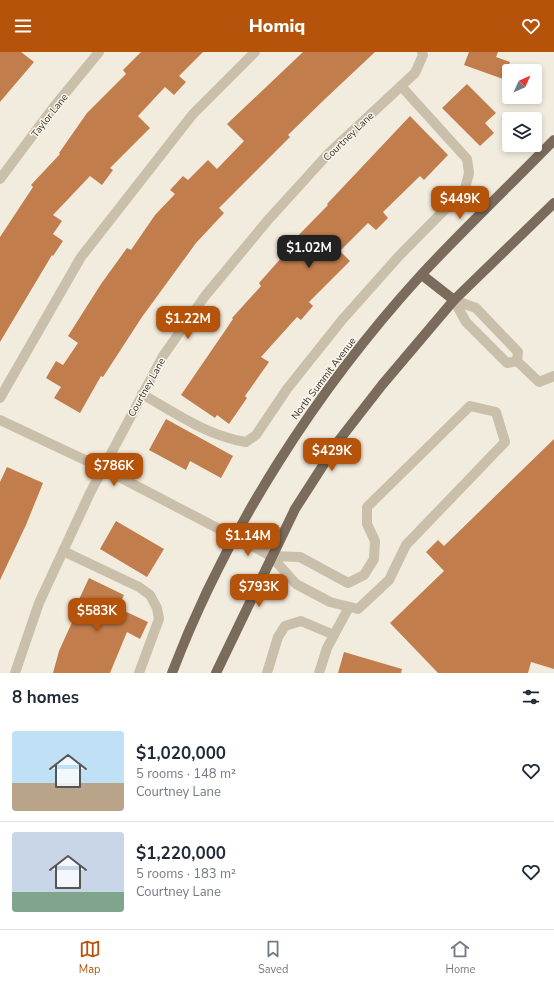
<!DOCTYPE html>
<html lang="en">
<head>
<meta charset="utf-8">
<style>
	:root { --surface:#fff; --page:#f2f2f3; --text:#1f2937; --muted:#747a83; --line:#e0e1e3; --accent:#b45309 }
	body { margin:0; font-family:"Nunito Sans",sans-serif; background:var(--page); color:var(--text); height:100vh; display:flex; flex-direction:column; font-size:15px; white-space:nowrap }
	* { box-sizing:border-box; margin:0 }
	p { font-size:13px; color:var(--muted) }
	.icon { flex:none; width:22px; height:22px; fill:none; stroke:currentColor; stroke-width:2; stroke-linecap:round; stroke-linejoin:round }
	.map { position:relative; height:621px; overflow:hidden }
	.drawer { display:flex; flex-direction:column; background:var(--surface); flex:1 }
	.drawer>* { flex:none }
	.needle { width:26px; rotate:45deg }
	.buttons { position:absolute; left:502px; top:12px; display:grid; gap:8px }
	.buttons a { display:grid; place-items:center; width:40px; height:40px; border-radius:4px; background:var(--surface); box-shadow:0 2px 6px #0003; font-size:20px }
	.price { position:absolute; translate:-50% -34px; padding:0 9px; border-radius:8px; background:var(--accent); color:#fff; font-size:13px; line-height:26px; filter:drop-shadow(0 1px 2px #0008) }
	.price::after { content:''; position:absolute; left:50%; top:24px; width:12px; height:9px; margin-left:-6px; background:inherit; clip-path:polygon(0 0,100% 0,50% 100%) }
	.price.current { background:#222; color:#fff }
	ul { padding:0; list-style:none }
	li { display:flex; align-items:center; gap:12px; height:100px; padding:0 12px }
	li+li { border-top:1px solid var(--line) }
	li span { display:grid; place-items:center; flex:none; width:112px; height:80px; border-radius:4px; color:#555 }
	li>.icon { margin-inline-start:auto }
	span .icon { width:48px; height:48px; fill:#fffc; stroke-width:1 }
	li b { font-size:17px }
	h2 { display:flex; justify-content:space-between; align-items:center; height:48px; padding:0 12px; font-size:17px }
	header { display:flex; justify-content:space-between; align-items:center; height:52px; padding:0 12px; background:var(--accent); color:#fff; font-size:18px; font-weight:800 }
	.menu { display:flex; justify-content:space-around; align-items:center; height:56px; border-top:1px solid var(--line); background:var(--surface); font-size:11px; color:var(--muted) }
	.menu a { display:grid; justify-items:center; gap:2px }
	.menu .current { color:var(--accent) }
	.map>svg:first-child { display:block }
	.building { fill:#c27d4d }
	.lines { fill:none; stroke-linecap:round; stroke-linejoin:round }
	.minor { stroke:#cabfab; stroke-width:10 }
	.major { stroke:#7a6b5c; stroke-width:10 }
	.labels { text-anchor:middle; stroke-width:3; stroke-linejoin:round; paint-order:stroke }
	.street-label { font-size:10px; fill:#38312a; stroke:#faf6ec }
</style>
</head>
<body>
<header><svg class="icon" aria-label="menu" viewBox="0 0 24 24"><path d="M4 6h16M4 12h16M4 18h16"/></svg>Homiq<svg class="icon" aria-label="heart" viewBox="0 0 24 24"><path d="M12 20l-8-8c-3-5 5-10 8-4 3-6 11-1 8 4z"/></svg></header>
<div class="map">
<svg width="554" height="621" viewBox="0 0 554 621">
	<rect width="100%" height="100%" fill="#f2ecdf"/>
	<g class="building">
		<path d="M0,0H21L34,10L0,50Z"/>
		<path d="M141,0H203L179,24L186,30L174,43L165,35L138,64L150,76L110,116L113,118L102,133L90,124L53,163L62,169L53,182L63,189L53,204L52,203L0,290V185L33,135L31,133L60,102L59,101L87,61L126,22L123,18Z"/>
		<path d="M303,0H375L326,46L288,83L290,85L219,156L224,161L196,191L142,265L103,325L101,324L80,361L54,346L61,335L46,326L56,309L63,313L78,291L68,284L101,232L127,196L131,198L155,163L175,142L170,138L183,124L188,128L208,108L217,117L244,89L227,72Z"/>
		<path d="M469,0H498L496,5L510,10L503,27L464,13Z"/>
		<path d="M467,32L496,61L485,71L494,81L480,94L442,56Z"/>
		<path d="M410,64L448,103L424,128L420,124L383,160L388,166L376,178L368,171L340,199L350,209L309,250L313,254L301,268L297,265L261,305L269,310L245,344L247,346L229,372L217,363L215,366L181,343L233,267L232,266L261,234L259,231L290,196L288,194L328,153L327,152Z"/>
		<path d="M166,367L233,404L221,426L190,409L186,418L149,398Z"/>
		<path d="M554,387V617L531,610L528,621H438L390,571L444,519L426,500L438,488L444,494Z"/>
		<path d="M7,415L43,431L26,473L0,528V430Z"/>
		<path d="M116,469L164,497L147,525L100,497Z"/>
		<path d="M89,526L124,543L118,556L148,570L140,587L127,580L110,621H53L59,599L78,557L75,556Z"/>
		<path d="M344,600L402,617L401,621H338Z"/>
	</g>
	<g class="lines">
		<g class="minor">
			<path d="M0,127L53,56L99,0"/>
			<path d="M454,248L476,256L518,300L517,309"/>
			<path d="M454,248L466,270L507,311L517,309"/>
			<path d="M517,309L539,330L554,324"/>
			<path d="M142,342C175,361 208,384 246,390L256,383L287,337L342,268L399,204L465,137L469,121L467,107L401,34"/>
			<path d="M0,346L81,205L193,62L255,0"/>
			<path d="M0,368L102,416L271,504L296,532L330,550L358,557L389,528L406,493L505,390L496,360L470,354L367,455V472L375,489L374,507L364,523L348,531L300,505L271,504"/>
			<path d="M63,499L139,535L150,543L157,556L159,567L139,621"/>
			<path d="M15,621L39,551L90,441L163,304L205,244L268,168L328,102L415,21L423,3L422,0"/>
			<path d="M267,621L278,585L285,574L301,569L334,583"/>
			<path d="M319,621L327,596L349,555"/>
		</g>
		<g class="major">
			<path d="M422,223L454,248"/>
			<path d="M172,621C227,477 317,337 421,223C464,177 510,133 554,88"/>
			<path d="M216,621L295,457L340,387L382,333L454,248L554,151"/>
		</g>
	</g>
	<g class="labels">
		<g class="street-label">
			<text transform="translate(49 63) rotate(-52)" y="4">Taylor Lane</text>
			<text transform="translate(348 84) rotate(-44)" y="4">Courtney Lane</text>
			<text transform="translate(323 326) rotate(-53)" y="4">North Summit Avenue</text>
			<text transform="translate(146 335) rotate(-61)" y="4">Courtney Lane</text>
		</g>
	</g>
</svg>
<div class="buttons">
<a><svg class="needle" viewBox="-14 -14 28 28"><path d="M0-13l5 13h-10z" fill="#e53935"/><path d="M0 13l5-13h-10z" fill="#747a83"/></svg></a>
<a><svg class="icon" aria-label="layers" viewBox="0 0 24 24"><path d="M12 4l9 5-9 5-9-5zM3 14l9 5 9-5"/></svg></a>
</div>
<b class="price" style="left:460px;top:168px">$449K</b>
<b class="price current" style="left:309px;top:217px">$1.02M</b>
<b class="price" style="left:188px;top:288px">$1.22M</b>
<b class="price" style="left:332px;top:420px">$429K</b>
<b class="price" style="left:114px;top:435px">$786K</b>
<b class="price" style="left:248px;top:505px">$1.14M</b>
<b class="price" style="left:259px;top:556px">$793K</b>
<b class="price" style="left:97px;top:580px">$583K</b>
</div>
<section class="drawer">
<h2>8 homes<svg class="icon" aria-label="filters" viewBox="0 0 24 24"><path d="M4 7h16M4 17h16"/><circle cx="9" cy="7" r="2"/><circle cx="15" cy="17" r="2"/></svg></h2>
<ul>
<li><span style="background:linear-gradient(#bfe0f5 65%,#b9a48a 0)"><svg class="icon" aria-label="home" viewBox="0 0 24 24"><path d="M3 11l9-7 9 7M6 9v11h12V9"/></svg></span><div><b>$1,020,000</b><p>5 rooms · 148 m²</p><p>Courtney Lane</p></div><svg class="icon" aria-label="heart" viewBox="0 0 24 24"><path d="M12 20l-8-8c-3-5 5-10 8-4 3-6 11-1 8 4z"/></svg></li>
<li><span style="background:linear-gradient(#c9d6e8 75%,#7fa58c 0)"><svg class="icon" aria-label="home" viewBox="0 0 24 24"><path d="M3 11l9-7 9 7M6 9v11h12V9"/></svg></span><div><b>$1,220,000</b><p>5 rooms · 183 m²</p><p>Courtney Lane</p></div><svg class="icon" aria-label="heart" viewBox="0 0 24 24"><path d="M12 20l-8-8c-3-5 5-10 8-4 3-6 11-1 8 4z"/></svg></li>
</ul>
</section>
<nav class="menu">
<a class="current"><svg class="icon" aria-label="map" viewBox="0 0 24 24"><path d="M3 6l6-2 6 2 6-2v14l-6 2-6-2-6 2zM9 4v14M15 6v14"/></svg>Map</a>
<a><svg class="icon" aria-label="saved" viewBox="0 0 24 24"><path d="M7 4h10v16l-5-4-5 4z"/></svg>Saved</a>
<a><svg class="icon" aria-label="home" viewBox="0 0 24 24"><path d="M3 11l9-7 9 7M6 9v11h12V9"/></svg>Home</a>
</nav>
</body>
</html>
